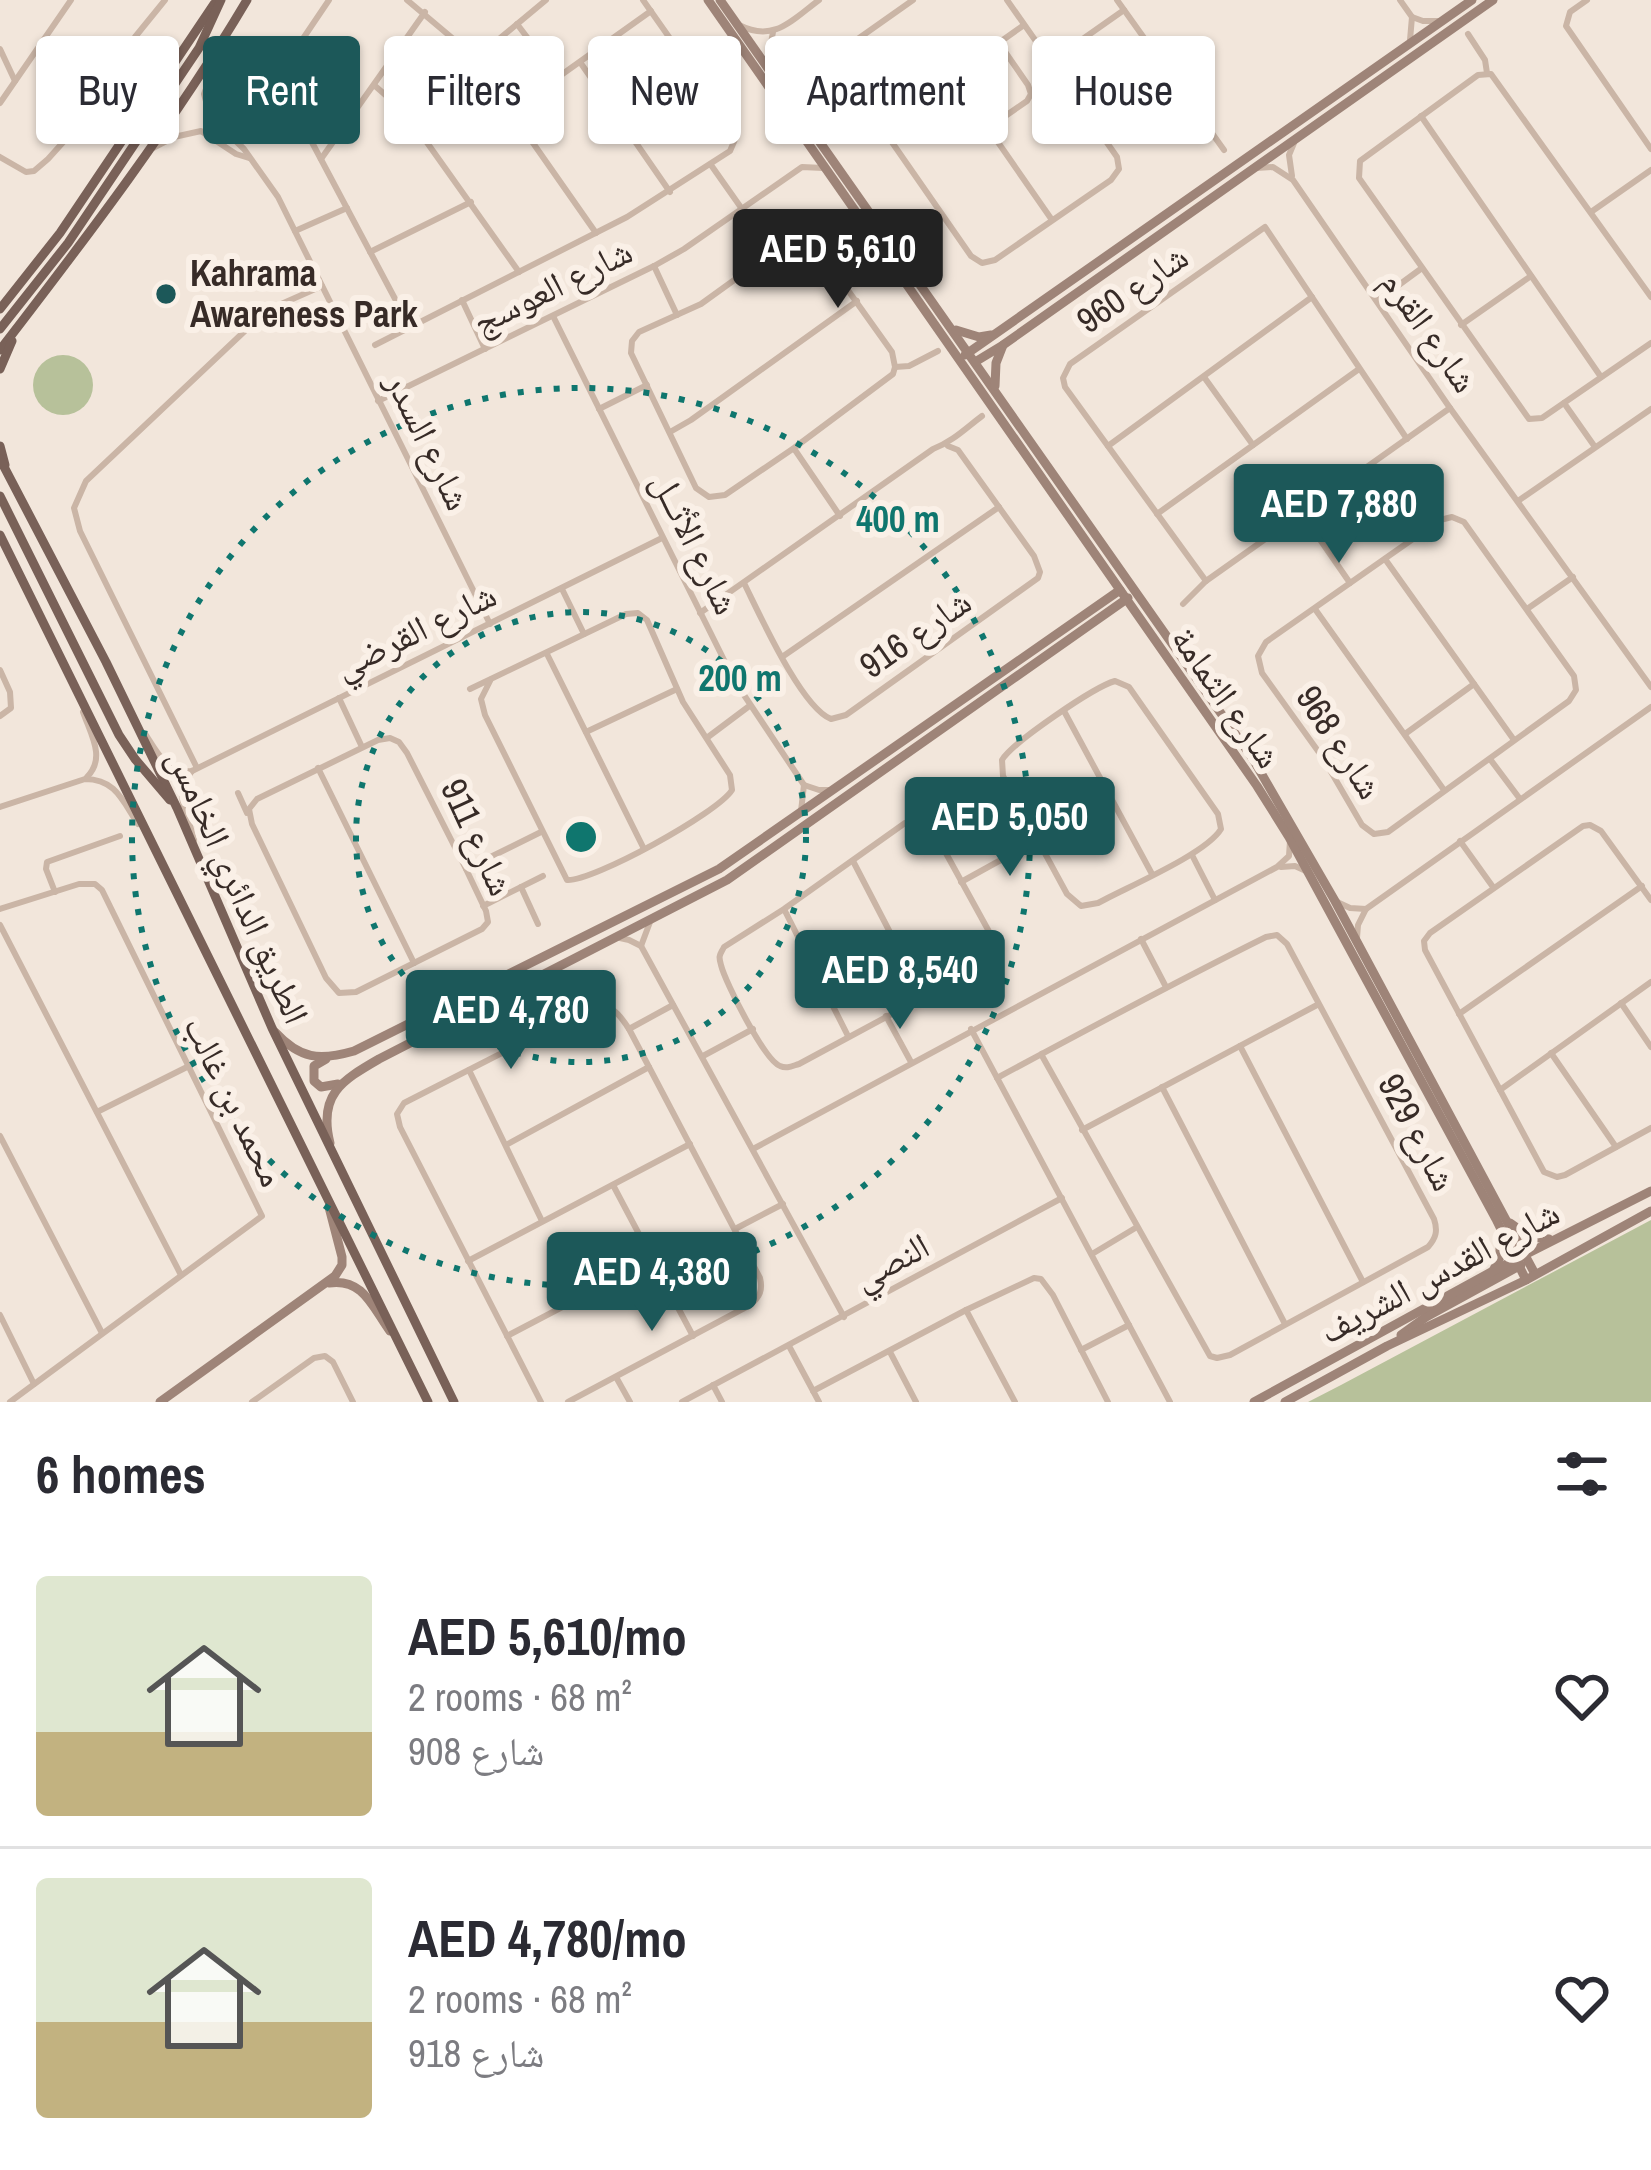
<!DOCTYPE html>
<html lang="en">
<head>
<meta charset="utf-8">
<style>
	:root { --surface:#fff; --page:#f2f2f3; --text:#2b2b33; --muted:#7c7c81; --line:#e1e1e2; --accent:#1c5859 }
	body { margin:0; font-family:"Archivo Narrow","Noto Naskh Arabic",sans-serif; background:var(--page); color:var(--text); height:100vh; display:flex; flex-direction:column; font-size:45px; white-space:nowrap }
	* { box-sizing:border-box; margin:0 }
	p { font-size:39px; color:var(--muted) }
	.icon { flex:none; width:66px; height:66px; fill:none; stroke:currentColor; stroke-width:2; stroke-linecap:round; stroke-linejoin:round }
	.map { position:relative; height:1402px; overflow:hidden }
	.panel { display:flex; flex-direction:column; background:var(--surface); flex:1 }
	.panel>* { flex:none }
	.guide { position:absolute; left:36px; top:36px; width:1581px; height:108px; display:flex; gap:24px }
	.price { position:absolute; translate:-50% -102px; padding:0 27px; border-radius:12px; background:var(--accent); color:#fff; font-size:39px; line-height:78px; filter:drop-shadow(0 3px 6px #0008) }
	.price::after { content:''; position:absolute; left:50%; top:72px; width:36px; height:27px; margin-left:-18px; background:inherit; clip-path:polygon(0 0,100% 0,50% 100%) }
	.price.selected { background:#222; color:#fff }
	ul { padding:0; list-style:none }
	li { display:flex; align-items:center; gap:36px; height:300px; padding:0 36px }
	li+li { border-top:3px solid var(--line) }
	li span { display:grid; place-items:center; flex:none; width:336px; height:240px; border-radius:12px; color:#555 }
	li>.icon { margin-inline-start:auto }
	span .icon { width:144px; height:144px; fill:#fffc; stroke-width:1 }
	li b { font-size:51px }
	h2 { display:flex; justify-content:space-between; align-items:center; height:144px; padding:0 36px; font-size:51px }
	.tag { padding:0 42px; border-radius:12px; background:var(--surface); box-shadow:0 3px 9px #0004; font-size:42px; line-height:108px }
	.tag.selected { background:var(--accent); color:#fff }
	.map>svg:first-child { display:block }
	.green { fill:#b7c19a }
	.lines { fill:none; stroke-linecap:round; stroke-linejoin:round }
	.street { stroke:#cab5a6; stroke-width:6 }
	.secondary { stroke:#9e8478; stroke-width:9 }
	.primary { stroke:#796158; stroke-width:9 }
	.ring { fill:none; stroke:#0f766e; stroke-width:6; stroke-dasharray:6 12 }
	.poi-dot { fill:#1c5859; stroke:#faf0e7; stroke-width:4.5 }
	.labels { text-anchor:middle; stroke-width:12; stroke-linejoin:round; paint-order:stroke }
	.poi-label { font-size:36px; font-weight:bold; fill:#372b27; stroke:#faf0e7; text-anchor:start }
	.street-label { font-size:36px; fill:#372b27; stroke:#faf0e7 }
	.centre { fill:#0f766e; stroke:#faf0e7; stroke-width:6 }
	.ring-label { font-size:36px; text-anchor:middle; font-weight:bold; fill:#0f766e; stroke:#faf0e7; stroke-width:12; stroke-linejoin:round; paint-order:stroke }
</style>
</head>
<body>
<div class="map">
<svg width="1651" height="1402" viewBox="0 0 1651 1402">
	<rect width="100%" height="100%" fill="#f2e6db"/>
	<g class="green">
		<circle cx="63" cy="385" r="30"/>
		<path d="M1651,1220V1402H1308L1341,1385Z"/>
	</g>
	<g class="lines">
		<g class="street">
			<path d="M407,0L470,53L596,233"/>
			<path d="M913,0L845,48L841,53L839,66L971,256L982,263L995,260L1111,180L1119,169L1117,157L1007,0"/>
			<path d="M1117,0L1224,150"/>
			<path d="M1400,0L1412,17L1410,40"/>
			<path d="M1587,0L1570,12L1566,26L1651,149"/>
			<path d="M1412,17L1423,21H1438"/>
			<path d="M517,24L558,78"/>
			<path d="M739,25C774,43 792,20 819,0"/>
			<path d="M1468,34L1485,60L1487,73"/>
			<path d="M0,49L15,81"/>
			<path d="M213,58L212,73L204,94L210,116L244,149L278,197L490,624"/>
			<path d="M475,59L546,0"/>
			<path d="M580,62L670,192"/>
			<path d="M1050,62L1124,10"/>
			<path d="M767,64L773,32"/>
			<path d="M952,76L1052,220"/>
			<path d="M374,85L406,113L519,272"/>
			<path d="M264,96L298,120L307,133L410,327"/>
			<path d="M0,103L71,0"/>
			<path d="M512,110L651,11"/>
			<path d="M1421,116L1601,377"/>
			<path d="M248,120L329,0"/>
			<path d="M880,127L1024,25"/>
			<path d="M988,128L1027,101L1031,94L1028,85L999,43"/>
			<path d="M153,148L174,137L201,131L236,154L249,158"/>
			<path d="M0,157L26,172L34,171L48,159L102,99L135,37L165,0"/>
			<path d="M321,159L425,12"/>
			<path d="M711,165L742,209"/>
			<path d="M1256,168L1273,167L1293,180L1450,408L1651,687"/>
			<path d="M1292,176L1289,155L1294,143"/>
			<path d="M1591,212L1651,170"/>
			<path d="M295,231L347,208"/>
			<path d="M801,238L815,244L892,352L895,367L893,374L794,448L725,495L709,497L696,488L631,353L632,341L639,332L701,304L784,244Z"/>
			<path d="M370,252L471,202"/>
			<path d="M654,266L677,315"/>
			<path d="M1651,297L1491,74L1478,75L1360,161L1359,178L1529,419L1542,418L1651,343"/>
			<path d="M462,300L485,349"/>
			<path d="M1377,301L1422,268"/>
			<path d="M553,316L734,680L804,785L819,790H831"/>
			<path d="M1461,325L1531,276"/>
			<path d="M375,345L627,217L730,151L736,137L733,128L643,0"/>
			<path d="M895,367L909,366L938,351"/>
			<path d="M1204,377L1253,445"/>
			<path d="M378,401L654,266L684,249L802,167L823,168"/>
			<path d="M1564,403L1595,447"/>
			<path d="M599,409L647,385"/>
			<path d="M670,432L691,420L857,301"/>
			<path d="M1108,446L1312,297"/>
			<path d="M795,450L840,516"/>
			<path d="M1518,501L1651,409"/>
			<path d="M1157,514L1359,369"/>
			<path d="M1303,515L1350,583"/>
			<path d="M1452,517L1464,522L1574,676L1576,690L1569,701L1388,832L1374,834L1362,825L1323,758L1262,673L1258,656L1266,642L1440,520Z"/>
			<path d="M1385,559L1514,740"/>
			<path d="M1206,581L1065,387L1063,378L1070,364L1265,227L1407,439"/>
			<path d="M744,583C760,615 801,707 831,719L846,715L1038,578L1040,572L1034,556L958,450L948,446"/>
			<path d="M562,589L584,634"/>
			<path d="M1183,604L1206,581L1450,408"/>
			<path d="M1315,609L1444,790"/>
			<path d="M1527,609L1573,577"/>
			<path d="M700,613L933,449C952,442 966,428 982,416"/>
			<path d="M547,654L644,849"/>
			<path d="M782,657L999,507"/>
			<path d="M0,670L10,692L11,708L0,716"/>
			<path d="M1115,681L1129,687L1218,814L1221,829C1206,854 1127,887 1098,903L1081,906L1067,894L1003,776L1002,760C1013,742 1094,687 1115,681Z"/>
			<path d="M470,689L626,614L638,613L647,620L683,702L730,775L732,790C718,813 592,882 567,880L485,715L481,699L491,679"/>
			<path d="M339,698L362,747"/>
			<path d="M1064,711L1152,874"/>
			<path d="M83,712C91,735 106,758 87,777"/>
			<path d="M586,732L677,689"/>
			<path d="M1405,734L1474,684"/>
			<path d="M146,735C158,754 167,773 192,771L662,538"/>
			<path d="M708,737L748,707"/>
			<path d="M390,738L399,742L407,753L466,869L486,911L488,922L482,929L356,992L339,993L326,978L252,824L249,809L257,799L378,740Z"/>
			<path d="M1490,759L1520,799"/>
			<path d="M197,768L80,531L74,508L86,481L248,328L279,305L322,286"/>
			<path d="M318,768L414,963"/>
			<path d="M192,771C172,796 188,812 194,840"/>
			<path d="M238,793L247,813"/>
			<path d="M0,807L85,779C116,779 123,802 138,824"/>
			<path d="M801,811L804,785"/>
			<path d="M919,820L931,826L992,937L993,953L981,966L799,1064C792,1066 787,1069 780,1066C765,1061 725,982 721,965C718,955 720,955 724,947L784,909L905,823Z"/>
			<path d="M1460,841L1493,887"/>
			<path d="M1192,855L1215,900"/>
			<path d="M853,861L923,996"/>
			<path d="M1281,867L1295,866L1308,872"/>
			<path d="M466,869L541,832"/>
			<path d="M961,882L1037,840"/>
			<path d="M521,887L538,924"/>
			<path d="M55,892L46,869L47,862L120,836"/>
			<path d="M1651,900L1601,831L1590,825L1583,826L1430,933L1424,941L1425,950L1544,1172L1557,1177L1565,1175L1651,1128"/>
			<path d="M1335,901L1350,908L1366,909"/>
			<path d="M483,906L543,876"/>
			<path d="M0,909L79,884H95L102,890L262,1216L10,1402"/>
			<path d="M785,911L848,1036"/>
			<path d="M0,925L181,1275"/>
			<path d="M620,938L629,940L641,946L844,1317"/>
			<path d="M1357,938L1358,925L1366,909L1651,707"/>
			<path d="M1141,939L1166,987"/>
			<path d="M641,946L650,922"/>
			<path d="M1621,1003L1651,1047"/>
			<path d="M1459,1014L1642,886"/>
			<path d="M886,1016L911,1062"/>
			<path d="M629,1029L673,1005"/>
			<path d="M971,1029L1170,1402"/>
			<path d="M1240,1046L1363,1282"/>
			<path d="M1551,1053L1616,1147"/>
			<path d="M703,1056L753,1029"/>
			<path d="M469,1070L542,1221"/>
			<path d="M997,1078C1086,1030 1175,982 1266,937L1277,935L1287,944L1434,1219C1438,1231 1436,1238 1428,1247L1230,1355L1217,1358L1210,1356L1041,1054"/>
			<path d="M1162,1087L1285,1324"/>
			<path d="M1500,1090L1651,982"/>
			<path d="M97,1112L187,1067"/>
			<path d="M1082,1130L1317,1005"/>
			<path d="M0,1136L102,1333"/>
			<path d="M506,1145L649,1067"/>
			<path d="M753,1149L1277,867L1289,856L1290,841"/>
			<path d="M613,1185L693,1336"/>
			<path d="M735,1229L783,1204"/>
			<path d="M1092,1254L1137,1227"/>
			<path d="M468,1261L690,1144"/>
			<path d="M966,1310L1015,1402"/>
			<path d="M0,1315L34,1384"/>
			<path d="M507,1336L652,1260"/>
			<path d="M789,1346L819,1402"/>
			<path d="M1081,1350L1129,1325"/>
			<path d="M890,1352L916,1402"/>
			<path d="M616,1377L630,1402"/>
			<path d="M713,1385L722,1402"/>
			<path d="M813,1391L966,1310L1034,1278L1041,1279L1053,1295L1108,1402"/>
			<path d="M252,1402L314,1358L325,1356L333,1362L353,1402"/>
			<path d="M541,1402L400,1127L397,1114L404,1103L590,1008C611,1003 618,1012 629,1029L760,1278C763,1290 760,1297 750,1305L568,1402"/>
			<path d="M682,1402L1062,1198"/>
		</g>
		<g class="secondary">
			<path d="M708,0L1257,786L1289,837L1496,1219L1526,1280"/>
			<path d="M720,0L1253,759L1335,901L1535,1274"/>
			<path d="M956,330L979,337L991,335"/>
			<path d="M965,355L1472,0"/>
			<path d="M975,362L1003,345L1493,0"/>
			<path d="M995,386L996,363L1003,345"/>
			<path d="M275,1032C300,1059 319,1061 354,1051L719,869L1120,590"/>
			<path d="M326,1059L314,1066V1081L321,1087L338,1084"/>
			<path d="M330,1143C318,1095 341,1081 379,1059L727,880L1128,598"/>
			<path d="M1510,1223L1530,1237L1549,1239"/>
			<path d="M1493,1271L1500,1257V1236"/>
			<path d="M329,1283C363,1278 372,1306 390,1331"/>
			<path d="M1401,1335L1426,1317L1521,1265"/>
			<path d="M160,1402L335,1276L342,1265V1257L329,1207"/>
			<path d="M1254,1402L1493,1271L1651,1191"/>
			<path d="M1285,1402L1387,1346L1526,1280L1651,1211"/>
		</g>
		<g class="primary">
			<path d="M0,309L60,233L214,4"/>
			<path d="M0,329L68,243L199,48L221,0"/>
			<path d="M0,350C87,237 174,123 247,0"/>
			<path d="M0,369L12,341"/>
			<path d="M0,446L5,465"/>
			<path d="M0,459L106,662L177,808L272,1028L454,1402"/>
			<path d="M0,496L119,735L135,759L170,800"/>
			<path d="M0,535L428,1402"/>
		</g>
	</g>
	<g class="ring">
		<circle cx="581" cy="837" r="225"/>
		<circle cx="581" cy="837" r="449"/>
	</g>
	<circle class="poi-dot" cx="166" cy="294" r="12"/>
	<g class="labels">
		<g class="poi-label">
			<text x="190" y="286">Kahrama<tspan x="190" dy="41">Awareness Park</tspan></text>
		</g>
		<g class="street-label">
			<text transform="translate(552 286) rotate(-26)" y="13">شارع العوسج</text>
			<text transform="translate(1132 288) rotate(-35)" y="13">شارع 960</text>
			<text transform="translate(1430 331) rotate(55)" y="13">شارع القرم</text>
			<text transform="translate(429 441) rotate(64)" y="13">شارع السدر</text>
			<text transform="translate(696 543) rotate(64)" y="13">شارع الأثــل</text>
			<text transform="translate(415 630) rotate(-26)" y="13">شارع القرضي</text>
			<text transform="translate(915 633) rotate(-35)" y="13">شارع 916</text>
			<text transform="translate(1227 697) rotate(55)" y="13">شارع الثمامة</text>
			<text transform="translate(1340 742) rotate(57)" y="13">شارع 968</text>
			<text transform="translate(478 837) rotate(65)" y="13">شارع 911</text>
			<text transform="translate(239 886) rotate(66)" y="13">الطريق الدائري الخامس</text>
			<text transform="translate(235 1101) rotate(64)" y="13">محمد بن غالب</text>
			<text transform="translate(1418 1132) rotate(62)" y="13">شارع 929</text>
			<text transform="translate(891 1261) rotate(-28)" y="13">النصي</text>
			<text transform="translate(1439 1271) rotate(-28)" y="13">شارع القدس الشريف</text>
		</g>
	</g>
	<circle cx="581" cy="837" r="18" class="centre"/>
	<g class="ring-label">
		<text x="898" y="532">400 m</text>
		<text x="740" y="691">200 m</text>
	</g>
</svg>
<b class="price selected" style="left:838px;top:311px">AED 5,610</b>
<b class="price" style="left:1339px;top:566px">AED 7,880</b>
<b class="price" style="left:1010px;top:879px">AED 5,050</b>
<b class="price" style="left:900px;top:1032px">AED 8,540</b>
<b class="price" style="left:511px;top:1072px">AED 4,780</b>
<b class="price" style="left:652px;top:1334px">AED 4,380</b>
<div class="guide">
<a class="tag">Buy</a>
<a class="tag selected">Rent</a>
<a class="tag">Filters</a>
<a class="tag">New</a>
<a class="tag">Apartment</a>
<a class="tag">House</a>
</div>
</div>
<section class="panel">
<h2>6 homes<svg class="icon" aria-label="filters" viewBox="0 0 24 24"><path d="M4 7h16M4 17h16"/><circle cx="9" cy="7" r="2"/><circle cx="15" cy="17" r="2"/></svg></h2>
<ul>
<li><span style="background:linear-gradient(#dfe7d0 65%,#c2b280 0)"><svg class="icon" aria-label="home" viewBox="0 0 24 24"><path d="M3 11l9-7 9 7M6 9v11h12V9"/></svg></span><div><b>AED 5,610/mo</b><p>2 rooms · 68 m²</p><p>شارع 908</p></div><svg class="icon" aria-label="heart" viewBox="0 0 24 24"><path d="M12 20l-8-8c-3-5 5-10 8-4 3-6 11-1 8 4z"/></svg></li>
<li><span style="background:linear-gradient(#dfe7d0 60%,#c2b280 0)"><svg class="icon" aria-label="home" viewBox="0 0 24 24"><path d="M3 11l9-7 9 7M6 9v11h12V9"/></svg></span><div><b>AED 4,780/mo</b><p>2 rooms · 68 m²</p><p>شارع 918</p></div><svg class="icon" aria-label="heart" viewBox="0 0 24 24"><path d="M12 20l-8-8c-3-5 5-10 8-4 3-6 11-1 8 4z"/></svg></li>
</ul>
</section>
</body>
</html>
